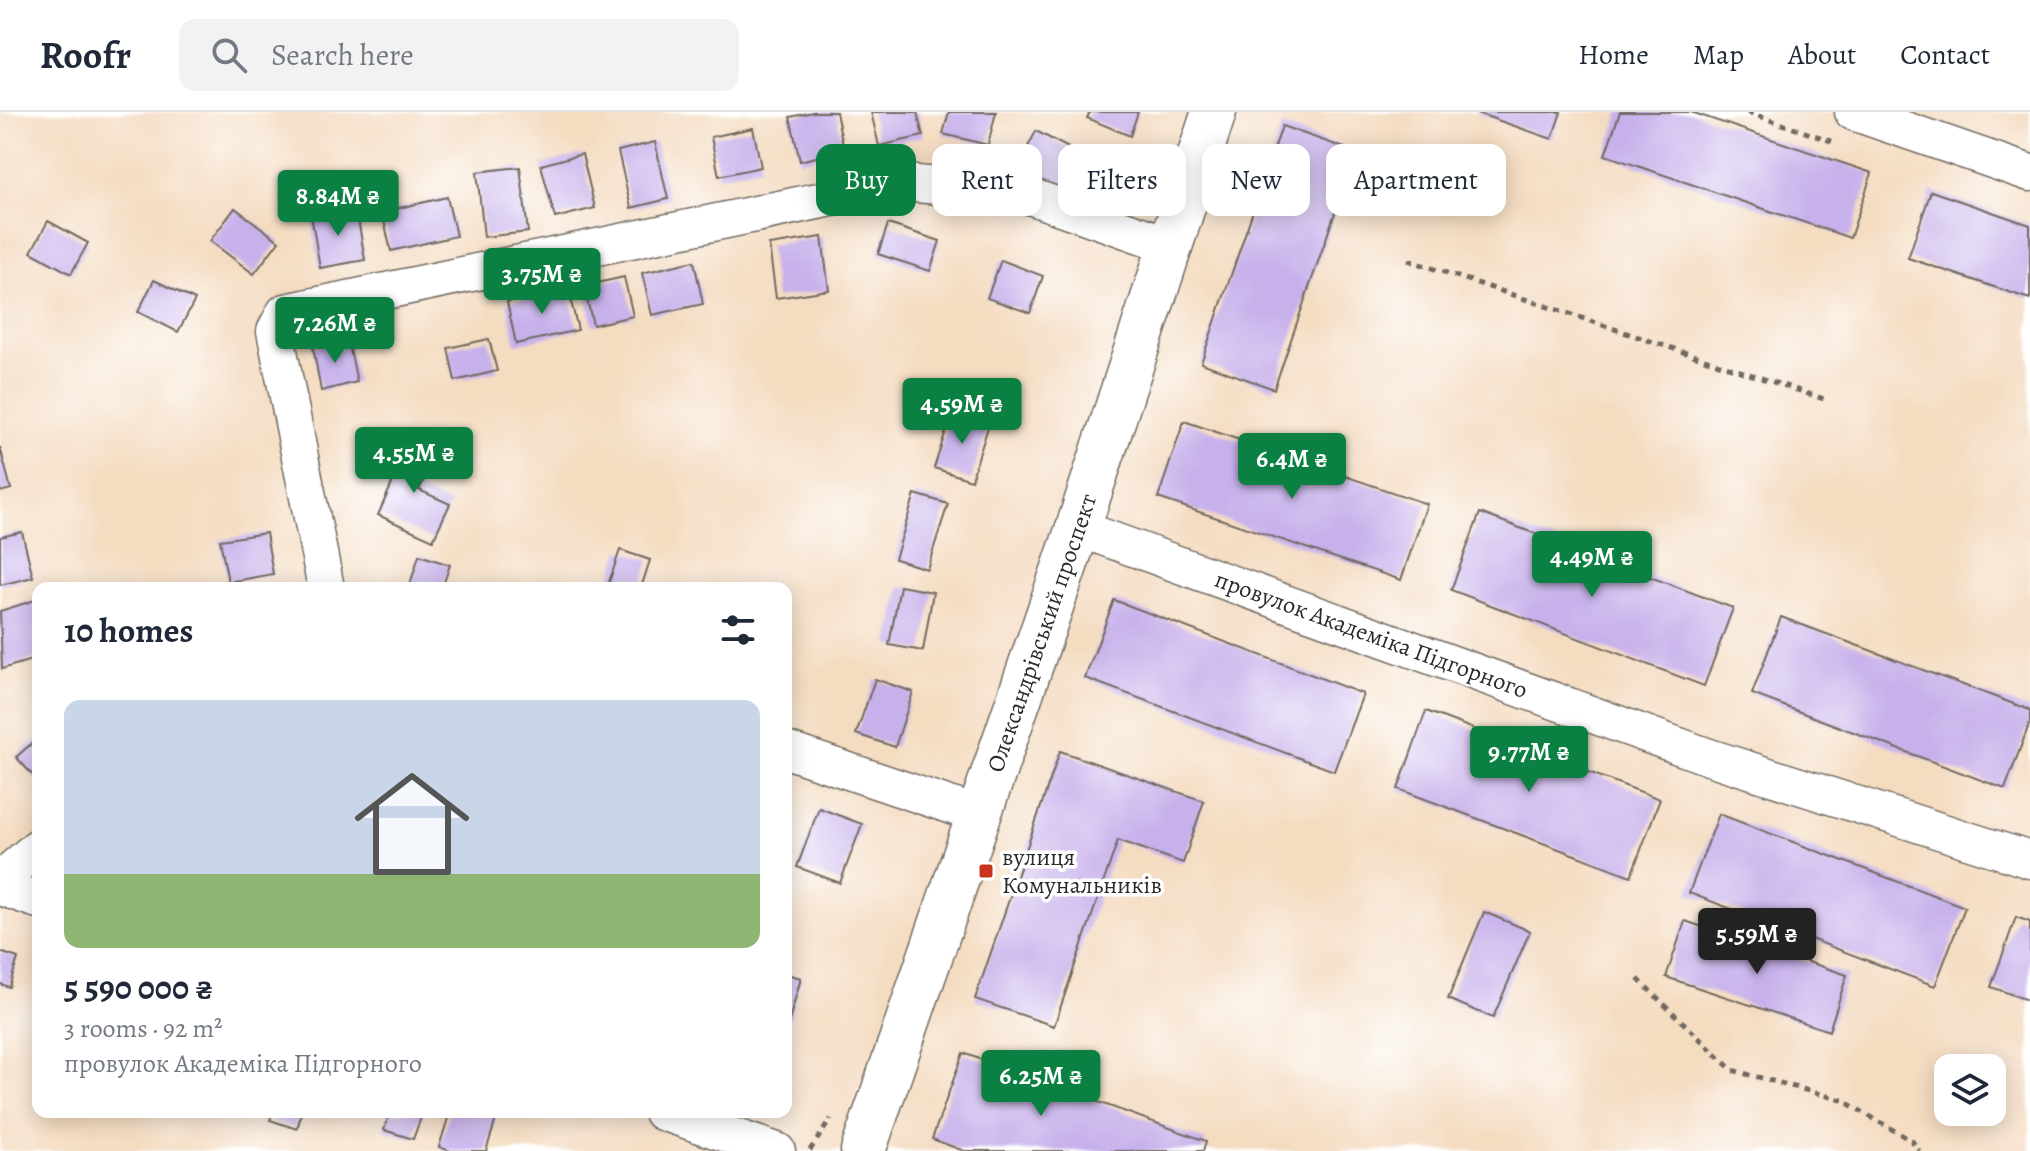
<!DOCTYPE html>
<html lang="en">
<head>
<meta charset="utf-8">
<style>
	:root { --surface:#fff; --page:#f2f2f3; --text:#1f2937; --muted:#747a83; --line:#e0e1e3; --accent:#0b8043 }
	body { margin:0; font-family:Alegreya,serif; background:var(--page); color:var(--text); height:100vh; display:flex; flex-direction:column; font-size:30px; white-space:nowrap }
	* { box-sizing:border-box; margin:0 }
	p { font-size:26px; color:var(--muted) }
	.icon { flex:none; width:44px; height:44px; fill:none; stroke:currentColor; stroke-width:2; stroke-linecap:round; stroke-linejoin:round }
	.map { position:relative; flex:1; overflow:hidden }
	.details { position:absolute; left:32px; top:470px; width:760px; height:536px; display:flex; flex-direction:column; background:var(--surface); border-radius:16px; box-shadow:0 4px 20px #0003 }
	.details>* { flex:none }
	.banner { position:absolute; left:816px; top:32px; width:760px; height:72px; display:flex; gap:16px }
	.tools { position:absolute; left:1934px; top:942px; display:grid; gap:16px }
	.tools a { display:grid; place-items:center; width:72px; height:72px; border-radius:16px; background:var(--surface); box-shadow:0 4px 20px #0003; font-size:40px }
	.price { position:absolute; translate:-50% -68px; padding:0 18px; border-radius:8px; background:var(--accent); color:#fff; font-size:26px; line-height:52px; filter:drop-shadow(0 2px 4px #0008) }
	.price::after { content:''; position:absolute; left:50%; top:48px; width:24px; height:18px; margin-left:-12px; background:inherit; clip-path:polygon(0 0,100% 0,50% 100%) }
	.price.selected { background:#222; color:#fff }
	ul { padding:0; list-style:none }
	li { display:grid; align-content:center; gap:16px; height:424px; padding:0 32px }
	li+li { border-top:2px solid var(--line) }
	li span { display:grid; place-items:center; height:248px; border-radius:16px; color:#555 }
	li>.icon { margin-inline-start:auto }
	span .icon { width:144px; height:144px; fill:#fffc; stroke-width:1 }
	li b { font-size:34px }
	h2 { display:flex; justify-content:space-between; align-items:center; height:96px; padding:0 32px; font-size:34px }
	.tag { padding:0 28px; border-radius:16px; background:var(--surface); box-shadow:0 4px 20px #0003; font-size:28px; line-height:72px }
	.tag.selected { background:var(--accent); color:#fff }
	header { display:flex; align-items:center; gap:48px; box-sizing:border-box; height:112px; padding:0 40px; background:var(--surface); border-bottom:2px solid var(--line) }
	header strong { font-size:38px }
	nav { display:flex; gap:44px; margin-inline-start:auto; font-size:28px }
	.search { width:560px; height:72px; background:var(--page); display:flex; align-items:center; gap:20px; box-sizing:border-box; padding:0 28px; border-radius:16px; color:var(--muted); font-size:30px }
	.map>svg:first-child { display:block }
	.building { fill:#c7b1eb }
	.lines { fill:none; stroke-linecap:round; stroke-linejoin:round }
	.minor-casing { stroke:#716960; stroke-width:39 }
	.secondary-casing { stroke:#716960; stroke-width:47 }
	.path { stroke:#716960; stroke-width:5; stroke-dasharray:6 6; stroke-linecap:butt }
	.minor { stroke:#fff; stroke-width:36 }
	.secondary { stroke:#fff; stroke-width:44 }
	.poi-dot { fill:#c8321e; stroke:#fff; stroke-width:3 }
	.labels { text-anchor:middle; stroke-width:7; stroke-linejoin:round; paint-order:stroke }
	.street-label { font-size:24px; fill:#2b2b2b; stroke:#fff }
	.poi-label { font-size:24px; fill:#2b2b2b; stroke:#fff; text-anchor:start }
</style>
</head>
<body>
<header>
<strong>Roofr</strong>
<div class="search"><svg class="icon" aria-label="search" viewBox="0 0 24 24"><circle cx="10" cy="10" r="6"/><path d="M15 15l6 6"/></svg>Search here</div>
<nav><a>Home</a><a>Map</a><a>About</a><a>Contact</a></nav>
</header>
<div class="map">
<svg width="2030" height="1039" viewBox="0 0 2030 1039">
	<rect width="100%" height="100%" fill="#fff"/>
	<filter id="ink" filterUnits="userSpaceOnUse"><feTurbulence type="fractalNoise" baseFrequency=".0125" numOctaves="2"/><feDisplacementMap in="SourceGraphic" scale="16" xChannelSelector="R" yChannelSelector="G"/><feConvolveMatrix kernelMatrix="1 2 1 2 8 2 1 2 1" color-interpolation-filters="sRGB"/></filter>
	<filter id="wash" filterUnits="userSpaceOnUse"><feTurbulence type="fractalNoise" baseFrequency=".006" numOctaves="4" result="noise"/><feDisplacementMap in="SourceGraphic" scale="32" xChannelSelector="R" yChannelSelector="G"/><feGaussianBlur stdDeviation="1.8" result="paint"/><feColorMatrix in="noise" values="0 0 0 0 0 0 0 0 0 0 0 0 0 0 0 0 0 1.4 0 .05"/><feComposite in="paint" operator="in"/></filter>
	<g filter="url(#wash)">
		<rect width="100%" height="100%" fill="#f4dcc1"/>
		<g id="blocks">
			<g class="building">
				<path d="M813,0H836L844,38L800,49L790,5Z"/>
				<path d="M871,0H917L923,24L879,34Z"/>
				<path d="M949,0H996L988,33L943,22Z"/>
				<path d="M1090,0H1138L1130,24L1087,6Z"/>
				<path d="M1474,0H1561L1552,27Z"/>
				<path d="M1620,0H1691L1872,61L1850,126L1605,43Z"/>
				<path d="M1282,14L1356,40L1274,277L1201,251Z"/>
				<path d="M753,16L761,55L719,64L711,25Z"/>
				<path d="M1036,19L1084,44L1064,83L1016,58Z"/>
				<path d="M655,30L668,87L631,96L618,39Z"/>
				<path d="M582,42L595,96L555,106L541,53Z"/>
				<path d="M520,55L528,120L484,125L477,60Z"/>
				<path d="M1931,79L2030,113V187L1908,146Z"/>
				<path d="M447,85L456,124L391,139L382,100Z"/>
				<path d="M356,95L365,148L320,156L311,103Z"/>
				<path d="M235,96L279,129L254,162L210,129Z"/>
				<path d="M48,109L88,131L71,162L31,140Z"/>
				<path d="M888,112L940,129L930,159L878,142Z"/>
				<path d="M822,125L829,178L776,186L769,133Z"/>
				<path d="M1001,148L1043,164L1030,201L987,186Z"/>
				<path d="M694,149L703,192L652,203L642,161Z"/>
				<path d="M624,165L633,204L593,213L584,174Z"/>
				<path d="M154,168L195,188L178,220L138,200Z"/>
				<path d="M568,177L578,218L516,232L507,190Z"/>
				<path d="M489,227L497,259L455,269L448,236Z"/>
				<path d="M348,228L357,270L321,279L313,235Z"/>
				<path d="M952,300L989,312L971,368L934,356Z"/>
				<path d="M1184,309L1427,392L1401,468L1158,386Z"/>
				<path d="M411,329L437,341L419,378L450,392L433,428L378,403Z"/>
				<path d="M0,335L11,377L0,380Z"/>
				<path d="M915,382L948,392L927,457L895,447Z"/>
				<path d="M1480,401L1733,496L1704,574L1451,478Z"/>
				<path d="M22,420L33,465L0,473V425Z"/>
				<path d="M266,421L273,462L228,470L220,428Z"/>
				<path d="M620,438L650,448L641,476H607Z"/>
				<path d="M419,443L450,453L442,476H409Z"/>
				<path d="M900,474L933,480L923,539L889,533Z"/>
				<path d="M38,487V546L2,557L0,499Z"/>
				<path d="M1114,488L1363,582L1334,659L1085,566Z"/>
				<path d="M1781,505L2030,598V610L2005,677L1752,582Z"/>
				<path d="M875,567L913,580L895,635L856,622Z"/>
				<path d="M1426,599L1660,687L1631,764L1398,677Z"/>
				<path d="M38,626V669L16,645Z"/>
				<path d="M1060,639L1204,689L1183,751L1118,728L1054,914L975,887Z"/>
				<path d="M819,696L862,712L840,771L797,755Z"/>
				<path d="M1719,702L1965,795L1935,874L1689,781Z"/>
				<path d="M1484,800L1530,819L1493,906L1448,887Z"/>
				<path d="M2016,805L2030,810V889L1991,875Z"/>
				<path d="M1685,809L1847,863L1829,919L1666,865Z"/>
				<path d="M0,840L18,846L9,875L0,872Z"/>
				<path d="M786,862L801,866L789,909L786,908Z"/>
				<path d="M963,941L1206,1029L1203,1039H964L932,1027Z"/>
				<path d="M273,1000H302L297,1017L270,1008Z"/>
				<path d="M390,1000H423L413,1027L384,1018Z"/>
				<path d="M450,1000L498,1001L486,1039H450L439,1035Z"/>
			</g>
		</g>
	</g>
	<g filter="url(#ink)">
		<use href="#blocks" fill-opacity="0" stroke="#716960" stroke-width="2"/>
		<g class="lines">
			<g class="minor-casing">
				<g id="minor">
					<path d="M1853,0L2030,61"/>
					<path id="s1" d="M1078,416L1709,645L2030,748"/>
					<path d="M326,476L275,219L285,200L904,71L1021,81L1169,133"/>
					<path d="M786,638L979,703"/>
					<path d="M0,768L38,735"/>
					<path d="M0,775L38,788"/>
					<path d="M662,1000L777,1039"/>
				</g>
			</g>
			<g class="secondary-casing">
				<g id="secondary">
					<path id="s2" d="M863,1039L1078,416L1214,0"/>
				</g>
			</g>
			<g class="path">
				<path d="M1747,0L1837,31"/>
				<path d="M1408,148L1827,288"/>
				<path d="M1638,867L1732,958L1842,988L1912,1029L1919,1039"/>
				<path d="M810,1038L831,1007"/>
			</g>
			<use href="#minor" class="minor"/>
			<use href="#secondary" class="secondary"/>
		</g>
	</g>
	<rect class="poi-dot" x="978" y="751" width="16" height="16" rx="4"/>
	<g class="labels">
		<g class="street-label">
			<text dy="8" stroke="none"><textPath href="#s2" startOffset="548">Олександрівський проспект</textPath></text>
			<text dy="8" stroke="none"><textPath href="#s1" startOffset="312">провулок Академіка Підгорного</textPath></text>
		</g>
		<g class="poi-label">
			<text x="1002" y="753">вулиця<tspan x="1002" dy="28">Комунальників</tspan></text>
		</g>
	</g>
</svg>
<div class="tools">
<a><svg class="icon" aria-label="layers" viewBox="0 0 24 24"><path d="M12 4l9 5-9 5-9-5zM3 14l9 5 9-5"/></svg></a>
</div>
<b class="price" style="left:338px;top:126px">8.84M ₴</b>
<b class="price" style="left:542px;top:204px">3.75M ₴</b>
<b class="price" style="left:335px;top:253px">7.26M ₴</b>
<b class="price" style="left:962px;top:334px">4.59M ₴</b>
<b class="price" style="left:414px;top:383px">4.55M ₴</b>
<b class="price" style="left:1292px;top:389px">6.4M ₴</b>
<b class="price" style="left:1592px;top:487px">4.49M ₴</b>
<b class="price" style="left:1529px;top:682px">9.77M ₴</b>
<b class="price selected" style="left:1757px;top:864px">5.59M ₴</b>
<b class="price" style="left:1041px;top:1006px">6.25M ₴</b>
<div class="banner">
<a class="tag selected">Buy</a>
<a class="tag">Rent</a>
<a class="tag">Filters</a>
<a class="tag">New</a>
<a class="tag">Apartment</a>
</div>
<section class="details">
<h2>10 homes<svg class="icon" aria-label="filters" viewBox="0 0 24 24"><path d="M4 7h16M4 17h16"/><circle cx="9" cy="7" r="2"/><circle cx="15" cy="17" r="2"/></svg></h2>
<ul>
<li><span style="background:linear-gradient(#c9d6e8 70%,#8fb573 0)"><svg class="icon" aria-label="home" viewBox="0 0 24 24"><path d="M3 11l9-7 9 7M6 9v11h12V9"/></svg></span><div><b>5 590 000 ₴</b><p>3 rooms · 92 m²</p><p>провулок Академіка Підгорного</p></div></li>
</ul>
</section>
</div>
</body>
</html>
